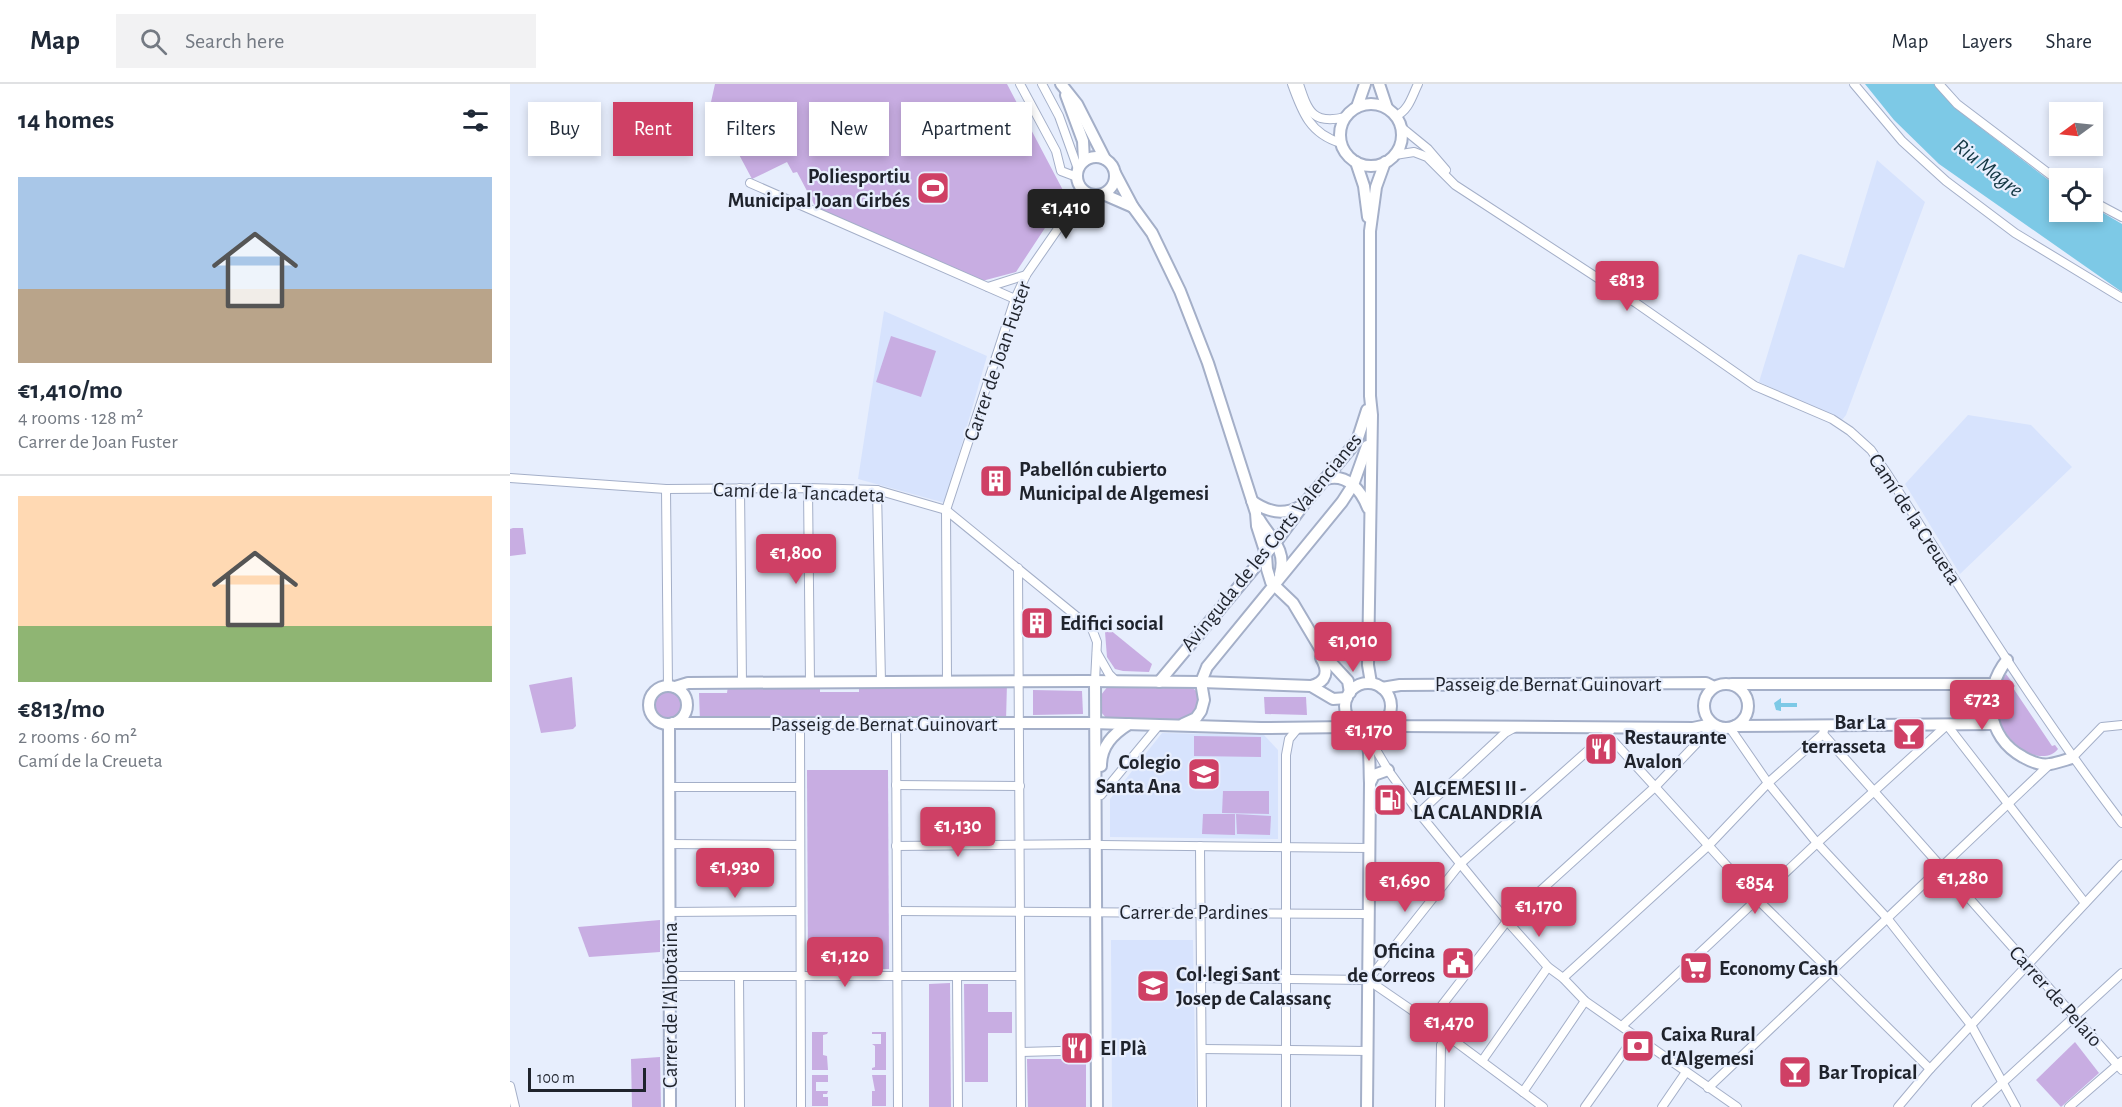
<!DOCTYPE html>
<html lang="en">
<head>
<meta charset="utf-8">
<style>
	:root { --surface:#fff; --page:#f2f2f3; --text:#1f2937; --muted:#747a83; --line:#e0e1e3; --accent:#cf4065 }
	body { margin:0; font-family:"Alegreya Sans",sans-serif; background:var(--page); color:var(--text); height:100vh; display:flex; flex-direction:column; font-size:22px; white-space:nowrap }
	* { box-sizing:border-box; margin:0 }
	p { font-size:20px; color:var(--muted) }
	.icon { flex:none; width:33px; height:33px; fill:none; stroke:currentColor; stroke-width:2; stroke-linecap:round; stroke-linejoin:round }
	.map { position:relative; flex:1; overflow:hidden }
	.side { display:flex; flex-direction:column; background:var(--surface); width:510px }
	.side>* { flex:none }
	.banner { position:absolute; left:18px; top:18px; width:570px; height:54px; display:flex; gap:12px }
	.needle { width:39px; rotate:255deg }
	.fabs { position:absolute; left:1539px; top:18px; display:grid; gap:12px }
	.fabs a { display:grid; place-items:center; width:54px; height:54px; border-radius:0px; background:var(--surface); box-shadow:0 3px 9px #0003; font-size:30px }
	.scale { position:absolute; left:18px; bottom:15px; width:118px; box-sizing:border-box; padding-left:6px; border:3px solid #1f232c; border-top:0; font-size:16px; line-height:21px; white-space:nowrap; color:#1f232c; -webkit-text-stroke:4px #e7eefd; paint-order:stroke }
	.price { position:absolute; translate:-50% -51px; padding:0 14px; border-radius:6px; background:var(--accent); color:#fff; font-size:20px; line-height:39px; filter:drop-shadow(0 2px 3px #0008) }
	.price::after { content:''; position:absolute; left:50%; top:36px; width:18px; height:14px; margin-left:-9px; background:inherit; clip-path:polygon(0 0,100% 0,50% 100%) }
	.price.on { background:#222; color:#fff }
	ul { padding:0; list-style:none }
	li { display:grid; align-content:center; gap:12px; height:318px; padding:0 18px }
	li+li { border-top:2px solid var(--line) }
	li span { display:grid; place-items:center; height:186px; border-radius:0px; color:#555 }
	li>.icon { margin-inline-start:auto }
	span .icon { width:108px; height:108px; fill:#fffc; stroke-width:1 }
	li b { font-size:26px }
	h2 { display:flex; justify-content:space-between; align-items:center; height:72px; padding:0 18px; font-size:26px }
	.tag { padding:0 21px; border-radius:0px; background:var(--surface); box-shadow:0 3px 9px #0003; font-size:21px; line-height:54px }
	.tag.on { background:var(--accent); color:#fff }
	header { display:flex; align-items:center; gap:36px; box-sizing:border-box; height:84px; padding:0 30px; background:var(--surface); border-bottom:2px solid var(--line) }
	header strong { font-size:28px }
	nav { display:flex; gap:33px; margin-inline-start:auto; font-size:21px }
	.search { width:420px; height:54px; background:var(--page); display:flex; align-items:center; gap:15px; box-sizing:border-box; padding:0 21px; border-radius:0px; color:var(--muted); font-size:22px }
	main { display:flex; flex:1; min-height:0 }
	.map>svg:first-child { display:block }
	.built { fill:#d7e3fd }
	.green { fill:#c8ade2 }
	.water { fill:#7dc9e6 }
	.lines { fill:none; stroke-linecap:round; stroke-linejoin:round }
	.street-casing { stroke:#a4afc8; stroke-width:10 }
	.secondary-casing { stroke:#a4afc8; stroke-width:14 }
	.street { stroke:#fff; stroke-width:8 }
	.secondary { stroke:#fff; stroke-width:10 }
	.labels { text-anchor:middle; stroke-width:4.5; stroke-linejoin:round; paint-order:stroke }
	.poi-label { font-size:21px; font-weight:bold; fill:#1f232c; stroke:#e7eefd; text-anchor:start }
	.street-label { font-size:21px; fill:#1f232c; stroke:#e7eefd }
	.water-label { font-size:22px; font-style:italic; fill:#123642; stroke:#e7eefd }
</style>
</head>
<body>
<header>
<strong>Map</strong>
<div class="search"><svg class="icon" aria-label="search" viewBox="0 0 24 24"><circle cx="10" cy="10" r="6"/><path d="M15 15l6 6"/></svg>Search here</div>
<nav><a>Map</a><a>Layers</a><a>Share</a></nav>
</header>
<main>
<section class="side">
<h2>14 homes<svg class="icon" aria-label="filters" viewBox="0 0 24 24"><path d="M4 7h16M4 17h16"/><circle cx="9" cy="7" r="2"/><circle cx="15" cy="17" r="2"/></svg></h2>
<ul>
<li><span style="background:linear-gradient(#a9c7e8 60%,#b9a48a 0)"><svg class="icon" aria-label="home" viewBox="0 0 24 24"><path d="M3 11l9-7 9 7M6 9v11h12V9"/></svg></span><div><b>€1,410/mo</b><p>4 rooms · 128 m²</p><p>Carrer de Joan Fuster</p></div></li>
<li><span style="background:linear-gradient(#ffd9b3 70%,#8fb573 0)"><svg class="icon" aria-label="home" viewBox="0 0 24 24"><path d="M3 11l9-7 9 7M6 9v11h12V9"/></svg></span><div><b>€813/mo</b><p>2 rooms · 60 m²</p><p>Camí de la Creueta</p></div></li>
</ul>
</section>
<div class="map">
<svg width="1612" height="1023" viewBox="0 0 1612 1023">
	<rect width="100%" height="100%" fill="#e7eefd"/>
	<g class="built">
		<path d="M1367,76L1415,118L1336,331L1332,336L1249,298L1288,171L1291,170L1334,184Z"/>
		<path d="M374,227L477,272L435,419L348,395Z"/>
		<path d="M1458,331L1521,341L1562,383L1450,490L1395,400Z"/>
		<path d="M652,649L754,651L768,666V755L600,753V715Z"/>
		<path d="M601,856H683L686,1023H602Z"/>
	</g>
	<g class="green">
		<path d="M205,0H497L556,112L506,188L472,197L306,124L287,88L283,89L277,78L242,95L201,18Z"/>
		<path d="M381,252L426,267L411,313L366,298Z"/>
		<path d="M3,444H13L16,470L0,472V445Z"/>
		<path d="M599,545L642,580L639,588L613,587L605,585L597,573L595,548Z"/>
		<path d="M1496,590L1505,602L1503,604L1542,662L1545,661L1548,665C1527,691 1463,641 1496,590Z"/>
		<path d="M62,593L66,642L63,645L31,649L19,601Z"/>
		<path d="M497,599L496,637L190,638L189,609H217L218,602L310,601V608H349V601Z"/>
		<path d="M598,602H681L690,611C687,626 686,630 671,635H597L591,628V611Z"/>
		<path d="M523,606L572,607L573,630L523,631Z"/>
		<circle cx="158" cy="621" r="13"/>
		<path d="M754,613H796L797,631L755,630Z"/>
		<path d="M684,652L751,653V673L684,672Z"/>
		<path d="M297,686H378L379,885L298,886Z"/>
		<path d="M713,707H759V730L712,729Z"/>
		<path d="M693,730H725V751L692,750Z"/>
		<path d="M726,730L761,732L760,751L727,750Z"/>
		<path d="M150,836V868L79,873L68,843Z"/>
		<path d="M440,899L441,1023H419V900Z"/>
		<path d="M454,900H478V928H502V949H478V998H455Z"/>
		<path d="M302,948H318L317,950L313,951V971L317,972L318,986H302Z"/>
		<path d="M362,948H376V986H362V984L365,983V962L362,960H371V950H362Z"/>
		<path d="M1565,958L1589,989L1551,1023L1526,996Z"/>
		<path d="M150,973L151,1023H122L121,975Z"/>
		<path d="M517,975H576V1023H518Z"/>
		<path d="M302,991H318V998H306V1007H318L317,1010H313V1013H318V1022H302Z"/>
		<path d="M362,991H376V1022H362V1007H365Z"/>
	</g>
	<g class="water">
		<path d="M1355,0H1426L1445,24L1549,104L1550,128H1582L1583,123L1612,140V208L1429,80L1384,36Z"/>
		<path d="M1271,614V619H1287V623H1271V627L1266,626L1264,619Z"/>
	</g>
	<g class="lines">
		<g class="street-casing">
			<g id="street">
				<path d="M510,0L546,67L551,87L567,93"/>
				<path d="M532,0L549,32L568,85"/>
				<path d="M782,0C792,28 800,50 831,59"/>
				<path d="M789,0C798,28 803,41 836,33"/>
				<path d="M1344,0L1392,57L1436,97L1505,149L1612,214"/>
				<path d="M1429,0L1447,20L1550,98"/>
				<path d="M886,32C899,26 902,12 908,0"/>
				<path d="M891,43L918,65L936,86"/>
				<path d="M885,71L904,68L917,73L945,101L1126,219L1245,302L1322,335L1340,347L1361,366L1376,388C1452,506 1526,627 1612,739"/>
				<path d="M240,99L505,215"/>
				<path d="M1582,117L1612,133"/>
				<path d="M478,203L516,191"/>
				<path d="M0,394L156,405L298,404L367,406L436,426L582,545L587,558L585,597"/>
				<path d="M230,404L232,599"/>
				<path d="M298,404L300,598"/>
				<path d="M156,405L158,602"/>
				<path d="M367,406L371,598"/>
				<path d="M508,484L511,1023"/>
				<path d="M587,569L599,590L606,597"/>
				<path d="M437,597L436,426L505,215L516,191L574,107"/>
				<path d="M290,640L291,1023"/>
				<path d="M386,640L388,1023"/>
				<path d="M866,644L864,656L865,664L878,686L909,729L997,837L1038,883L1053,894L1075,917L1227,1023"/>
				<path d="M1220,644L1258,699L1307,759L1377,834L1461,941L1506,1023"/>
				<path d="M1097,650L1248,816L1420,985"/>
				<path d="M1313,650L1612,986"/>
				<path d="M1562,674L1592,643L1612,641"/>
				<path d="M386,701L510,702"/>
				<path d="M159,703H290"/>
				<path d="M591,711L649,641"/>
				<path d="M909,729L995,649L1004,644"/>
				<path d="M159,760L290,761"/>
				<path d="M591,761L859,764"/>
				<path d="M386,762L586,760"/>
				<path d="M690,762L692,1023"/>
				<path d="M387,827L858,830"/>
				<path d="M159,828L290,827"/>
				<path d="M160,892H510"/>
				<path d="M229,892L230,1023"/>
				<path d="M447,892L448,1023"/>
				<path d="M691,894L858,896"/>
				<path d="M1053,894L1199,761L1258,699L1313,650L1314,646"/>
				<path d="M858,896L950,780L1100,647"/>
				<path d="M858,896L919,938L1033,1023"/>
				<path d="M919,938L997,837L1146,702L1204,641"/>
				<path d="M1112,942L1307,759L1437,641L1575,819"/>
				<path d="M692,965L858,967"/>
				<path d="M511,968L587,966"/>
				<path d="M972,977L1038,883"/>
				<path d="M0,1002L5,1023"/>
				<path d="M1198,1004L1539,681"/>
				<path d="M1013,1008L1075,917"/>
				<path d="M776,1023V671L779,655L788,644"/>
				<path d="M930,1023L931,961L937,952"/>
				<path d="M1075,1023L1126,951"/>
				<path d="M1152,1023L1176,988"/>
				<path d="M1388,1023L1420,985L1612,780"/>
				<path d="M1466,1023L1612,889"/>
				<path d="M1559,1023L1612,977"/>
			</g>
		</g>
		<g class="secondary-casing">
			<g id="secondary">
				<path d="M551,0L567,20L595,75"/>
				<path d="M869,0L877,24"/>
				<path d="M556,11L573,57L574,77"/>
				<circle cx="861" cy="51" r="31"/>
				<path d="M847,23L855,0"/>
				<circle cx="586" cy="92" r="19"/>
				<path d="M846,78L854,102L858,133"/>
				<path d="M605,89L623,123L642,149L670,207L698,279L746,429L747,442L756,470L757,485L761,498L783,519L814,571L838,597L840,609"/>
				<path d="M593,110L623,123"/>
				<path d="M816,395C837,389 851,406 858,424"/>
				<path d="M742,417C758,428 773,432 791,422"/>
				<path d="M749,435C760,454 777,465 770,490"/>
				<path d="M1497,576C1472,607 1476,653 1513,673C1520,677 1531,682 1540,680C1547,679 1555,676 1562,674"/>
				<path d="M585,597L587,1023"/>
				<path d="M649,598L766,458L794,420L847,357L857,326"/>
				<path d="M861,599L858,581L862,331L860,312V147L866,103L875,78"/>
				<circle cx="858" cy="622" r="23"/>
				<circle cx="1216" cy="622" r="22"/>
				<path d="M1222,600H1483"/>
				<path d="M801,602C817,598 819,587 811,574"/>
				<circle cx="158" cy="621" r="19"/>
				<path d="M165,603L178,599L575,597L691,598L801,602L823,615L837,614"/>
				<path d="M872,604L890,601L1196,599L1204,603"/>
				<path d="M163,639H582L751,644L840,643L845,641"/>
				<path d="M159,640L160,1023"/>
				<path d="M673,640L686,634L691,627L694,616L691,598L697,583L832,418L843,401L857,362"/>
				<path d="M872,640L893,642L1183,644L1202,640"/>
				<path d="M1225,642L1484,640"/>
				<path d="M853,644C861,661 859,680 860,699L857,1023"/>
				<path d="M591,682C591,662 603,650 619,640"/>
				<path d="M860,699L864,691L878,686"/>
			</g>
		</g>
		<use href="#street" class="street"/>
		<use href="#secondary" class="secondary"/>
	</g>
	<defs>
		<g id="stadium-square" transform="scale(1.725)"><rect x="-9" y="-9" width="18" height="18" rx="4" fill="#cf4065" stroke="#e7eefd"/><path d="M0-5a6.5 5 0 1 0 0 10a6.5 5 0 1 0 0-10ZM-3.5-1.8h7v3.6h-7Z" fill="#fff"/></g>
		<g id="building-square" transform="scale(1.725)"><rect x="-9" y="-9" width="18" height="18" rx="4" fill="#cf4065" stroke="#e7eefd"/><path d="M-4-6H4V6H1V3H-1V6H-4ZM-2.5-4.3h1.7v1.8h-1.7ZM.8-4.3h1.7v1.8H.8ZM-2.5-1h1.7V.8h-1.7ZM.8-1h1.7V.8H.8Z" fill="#fff"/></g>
		<g id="bar-square" transform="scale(1.725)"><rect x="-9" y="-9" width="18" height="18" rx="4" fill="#cf4065" stroke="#e7eefd"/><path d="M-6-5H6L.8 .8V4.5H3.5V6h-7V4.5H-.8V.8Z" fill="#fff"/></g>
		<g id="restaurant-square" transform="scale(1.725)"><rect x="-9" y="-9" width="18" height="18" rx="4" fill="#cf4065" stroke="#e7eefd"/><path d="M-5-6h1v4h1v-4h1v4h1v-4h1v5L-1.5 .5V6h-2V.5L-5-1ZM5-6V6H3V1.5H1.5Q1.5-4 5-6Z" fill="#fff"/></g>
		<g id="school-square" transform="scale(1.725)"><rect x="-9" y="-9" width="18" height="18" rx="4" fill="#cf4065" stroke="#e7eefd"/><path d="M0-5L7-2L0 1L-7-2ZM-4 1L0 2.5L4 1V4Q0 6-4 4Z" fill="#fff"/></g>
		<g id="fuel-square" transform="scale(1.725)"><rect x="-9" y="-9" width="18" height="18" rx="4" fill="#cf4065" stroke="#e7eefd"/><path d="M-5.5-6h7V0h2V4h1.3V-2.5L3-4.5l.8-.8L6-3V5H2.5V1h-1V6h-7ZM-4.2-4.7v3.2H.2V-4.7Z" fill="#fff"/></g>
		<g id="civic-square" transform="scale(1.725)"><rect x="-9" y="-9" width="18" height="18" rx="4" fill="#cf4065" stroke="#e7eefd"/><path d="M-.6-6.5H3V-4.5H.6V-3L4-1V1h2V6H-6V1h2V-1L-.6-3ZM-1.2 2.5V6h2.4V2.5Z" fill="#fff"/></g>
		<g id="supermarket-square" transform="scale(1.725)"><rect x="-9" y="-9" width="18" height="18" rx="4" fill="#cf4065" stroke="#e7eefd"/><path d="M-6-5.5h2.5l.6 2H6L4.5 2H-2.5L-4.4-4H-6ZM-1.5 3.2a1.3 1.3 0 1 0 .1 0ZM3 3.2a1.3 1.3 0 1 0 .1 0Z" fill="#fff"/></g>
		<g id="bank-square" transform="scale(1.725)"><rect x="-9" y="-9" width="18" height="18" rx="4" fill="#cf4065" stroke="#e7eefd"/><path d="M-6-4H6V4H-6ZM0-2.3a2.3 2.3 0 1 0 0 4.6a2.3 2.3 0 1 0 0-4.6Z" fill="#fff"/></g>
	</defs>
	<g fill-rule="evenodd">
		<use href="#stadium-square" x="423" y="104"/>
		<use href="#building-square" x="486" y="397"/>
		<use href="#building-square" x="527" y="539"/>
		<use href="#bar-square" x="1399" y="650"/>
		<use href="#restaurant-square" x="1091" y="665"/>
		<use href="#school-square" x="694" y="690"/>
		<use href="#fuel-square" x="880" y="716"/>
		<use href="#civic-square" x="948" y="879"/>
		<use href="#supermarket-square" x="1186" y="884"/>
		<use href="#school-square" x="643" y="902"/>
		<use href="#bank-square" x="1128" y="962"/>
		<use href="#restaurant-square" x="567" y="964"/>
		<use href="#bar-square" x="1285" y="988"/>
	</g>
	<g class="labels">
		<g class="poi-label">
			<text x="400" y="99" text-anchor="end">Poliesportiu<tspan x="400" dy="24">Municipal Joan Girbés</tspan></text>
			<text x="509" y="392">Pabellón cubierto<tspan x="509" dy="24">Municipal de Algemesi</tspan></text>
			<text x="550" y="546">Edifici social</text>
			<text x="1376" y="645" text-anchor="end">Bar La<tspan x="1376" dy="24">terrasseta</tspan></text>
			<text x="1114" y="660">Restaurante<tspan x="1114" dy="24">Avalon</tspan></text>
			<text x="671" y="685" text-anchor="end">Colegio<tspan x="671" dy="24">Santa Ana</tspan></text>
			<text x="903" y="711">ALGEMESI II -<tspan x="903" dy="24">LA CALANDRIA</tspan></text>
			<text x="925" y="874" text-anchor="end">Oficina<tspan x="925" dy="24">de Correos</tspan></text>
			<text x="1209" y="891">Economy Cash</text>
			<text x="666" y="897">Col·legi Sant<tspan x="666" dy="24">Josep de Calassanç</tspan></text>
			<text x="1151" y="957">Caixa Rural<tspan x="1151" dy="24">d'Algemesi</tspan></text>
			<text x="590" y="971">El Plà</text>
			<text x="1308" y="995">Bar Tropical</text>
		</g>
		<g class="street-label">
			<text transform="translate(487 277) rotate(-71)" y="7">Carrer de Joan Fuster</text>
			<text transform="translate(289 408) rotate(2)" y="7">Camí de la Tancadeta</text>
			<text transform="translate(1405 435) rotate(57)" y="7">Camí de la Creueta</text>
			<text transform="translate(761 458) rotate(-51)" y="7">Avinguda de les Corts Valencianes</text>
			<text x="1038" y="607">Passeig de Bernat Guinovart</text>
			<text x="374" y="647">Passeig de Bernat Guinovart</text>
			<text x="684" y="835">Carrer de Pardines</text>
			<text transform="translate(1546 912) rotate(48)" y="7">Carrer de Pelaio</text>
			<text transform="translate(160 921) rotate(-90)" y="7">Carrer de l'Albotaina</text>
		</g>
		<g class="water-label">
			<text transform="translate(1479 83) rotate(38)" y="8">Riu Magre</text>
		</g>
	</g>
</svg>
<div class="fabs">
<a><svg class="needle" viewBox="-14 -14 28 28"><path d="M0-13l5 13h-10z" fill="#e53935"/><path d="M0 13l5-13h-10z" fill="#747a83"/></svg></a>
<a><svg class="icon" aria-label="locate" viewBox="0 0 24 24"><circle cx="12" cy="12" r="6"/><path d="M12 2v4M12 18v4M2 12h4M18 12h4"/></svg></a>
</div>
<div class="scale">100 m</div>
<b class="price on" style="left:556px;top:156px">€1,410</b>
<b class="price" style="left:1117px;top:228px">€813</b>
<b class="price" style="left:286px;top:501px">€1,800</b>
<b class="price" style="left:843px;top:589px">€1,010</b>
<b class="price" style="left:1472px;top:647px">€723</b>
<b class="price" style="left:859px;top:678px">€1,170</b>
<b class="price" style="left:448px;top:774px">€1,130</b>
<b class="price" style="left:225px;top:815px">€1,930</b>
<b class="price" style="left:1453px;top:826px">€1,280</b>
<b class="price" style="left:895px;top:829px">€1,690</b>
<b class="price" style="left:1245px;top:831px">€854</b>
<b class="price" style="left:1029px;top:854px">€1,170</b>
<b class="price" style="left:335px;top:904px">€1,120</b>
<b class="price" style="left:939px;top:970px">€1,470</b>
<div class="banner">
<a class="tag">Buy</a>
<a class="tag on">Rent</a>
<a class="tag">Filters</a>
<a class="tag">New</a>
<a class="tag">Apartment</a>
</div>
</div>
</main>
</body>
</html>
